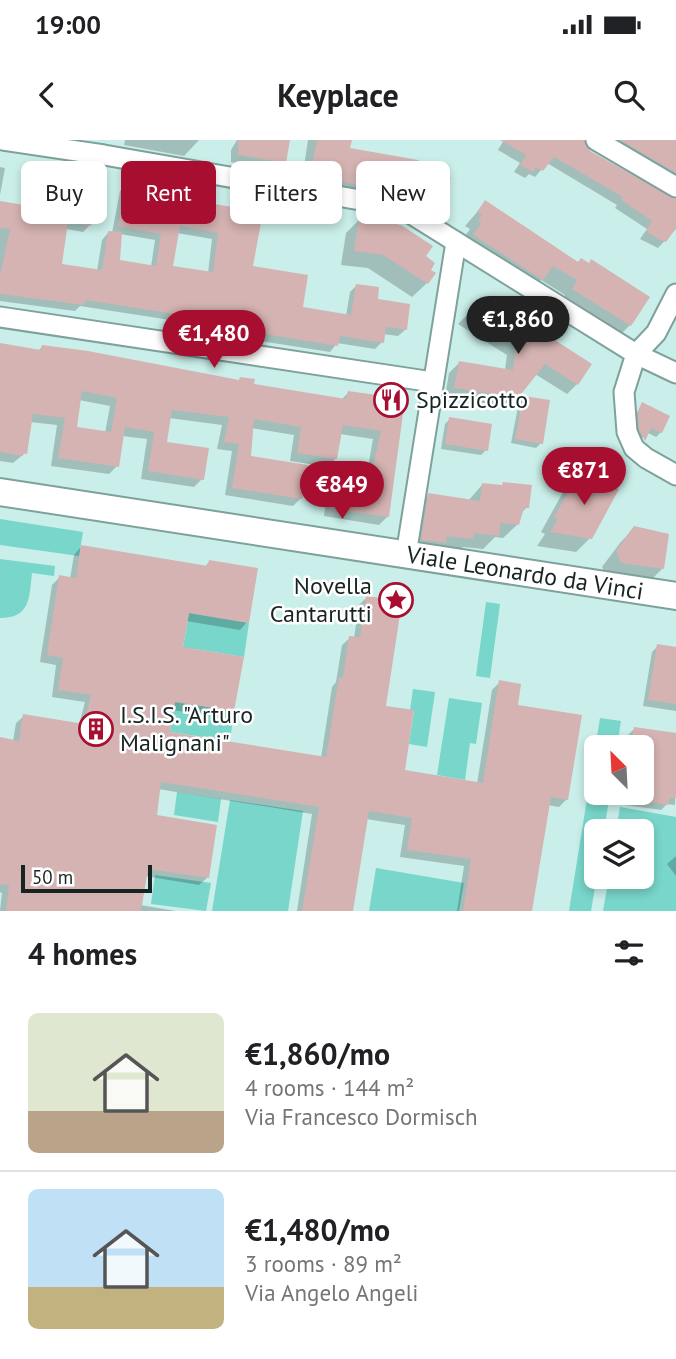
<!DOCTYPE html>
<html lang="en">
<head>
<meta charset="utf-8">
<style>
	:root { --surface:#fff; --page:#f2f2f2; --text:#202124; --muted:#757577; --line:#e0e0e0; --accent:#a70e30 }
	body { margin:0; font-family:"PT Sans",sans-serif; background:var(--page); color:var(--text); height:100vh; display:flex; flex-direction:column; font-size:26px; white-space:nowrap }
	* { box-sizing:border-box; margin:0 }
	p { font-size:23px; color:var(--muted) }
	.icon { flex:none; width:38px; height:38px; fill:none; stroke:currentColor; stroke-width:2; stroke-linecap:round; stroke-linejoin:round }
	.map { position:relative; height:771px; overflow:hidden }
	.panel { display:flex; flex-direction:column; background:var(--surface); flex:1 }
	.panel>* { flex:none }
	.guide { position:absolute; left:21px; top:21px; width:635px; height:63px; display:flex; gap:14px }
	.needle { width:46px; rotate:336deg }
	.fabs { position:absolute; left:584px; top:595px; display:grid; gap:14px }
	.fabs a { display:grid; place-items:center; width:70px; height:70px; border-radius:10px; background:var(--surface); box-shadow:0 4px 10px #0003; font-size:35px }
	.scale { position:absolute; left:21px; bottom:18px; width:131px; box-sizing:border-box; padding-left:7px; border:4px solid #162422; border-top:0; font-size:19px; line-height:24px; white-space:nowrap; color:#162422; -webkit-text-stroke:5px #fff; paint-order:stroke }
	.price { position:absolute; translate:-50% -60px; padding:0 16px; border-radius:24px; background:var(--accent); color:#fff; font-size:23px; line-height:46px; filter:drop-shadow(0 2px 4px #0008) }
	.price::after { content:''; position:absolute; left:50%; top:42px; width:21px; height:16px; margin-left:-10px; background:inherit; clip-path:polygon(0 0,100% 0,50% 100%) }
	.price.selected { background:#222; color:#fff }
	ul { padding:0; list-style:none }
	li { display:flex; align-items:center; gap:21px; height:175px; padding:0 28px }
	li+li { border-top:2px solid var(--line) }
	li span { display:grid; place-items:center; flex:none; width:196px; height:140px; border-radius:10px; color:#555 }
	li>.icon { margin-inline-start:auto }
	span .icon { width:84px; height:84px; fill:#fffc; stroke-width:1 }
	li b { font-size:30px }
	h2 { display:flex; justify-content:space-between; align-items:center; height:84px; padding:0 28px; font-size:30px }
	.tag { padding:0 24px; border-radius:10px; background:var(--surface); box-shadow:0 4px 10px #0003; font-size:24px; line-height:63px }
	.tag.selected { background:var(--accent); color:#fff }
	.status { display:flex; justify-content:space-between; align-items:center; height:49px; padding:0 35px; background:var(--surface); direction:ltr }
	.status svg { height:19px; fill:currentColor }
	header { display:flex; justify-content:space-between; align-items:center; height:91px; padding:0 28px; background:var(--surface); font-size:32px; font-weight:700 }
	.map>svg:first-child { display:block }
	.green { fill:#79d6ca }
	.shadow { fill:#0003; fill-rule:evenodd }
	.building { fill:#d4b3b2; fill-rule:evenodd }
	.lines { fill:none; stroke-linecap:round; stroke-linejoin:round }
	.street-casing { stroke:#7fa19c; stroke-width:23 }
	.secondary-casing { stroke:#7fa19c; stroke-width:30 }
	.street { stroke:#fff; stroke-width:19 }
	.secondary { stroke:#fff; stroke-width:26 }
	.labels { text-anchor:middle; stroke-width:5; stroke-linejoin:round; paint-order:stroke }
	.poi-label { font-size:24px; fill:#162422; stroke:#fff; text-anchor:start }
	.street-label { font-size:24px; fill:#162422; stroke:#fff }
</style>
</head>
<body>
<div class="status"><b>19:00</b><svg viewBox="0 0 49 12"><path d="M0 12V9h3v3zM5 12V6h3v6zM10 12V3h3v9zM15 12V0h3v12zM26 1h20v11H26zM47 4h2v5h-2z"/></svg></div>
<header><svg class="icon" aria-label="back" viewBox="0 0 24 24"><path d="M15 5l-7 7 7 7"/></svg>Keyplace<svg class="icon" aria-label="search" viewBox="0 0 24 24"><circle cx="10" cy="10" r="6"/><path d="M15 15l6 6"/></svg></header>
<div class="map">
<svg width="676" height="771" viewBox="0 0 676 771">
	<rect width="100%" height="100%" fill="#caeee9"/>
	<g class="green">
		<path d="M0,379L83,392L79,416L0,405Z"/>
		<path d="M0,419L55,426L54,436L32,433C29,457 31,478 0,478Z"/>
		<path d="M486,462L500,464L490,538L476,536Z"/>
		<path d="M189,473L249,483L244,517L195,509L182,513Z"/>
		<path d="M413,549L435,552L427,607L409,604L414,571L410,570Z"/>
		<path d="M449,558L482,563L476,604L470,603L465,640L437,635Z"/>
		<path d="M175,562L234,571L230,601L170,592Z"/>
		<path d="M600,578L621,581L617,607H597V653H610L604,691H597V736L591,771H569Z"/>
		<path d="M177,652L221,659L218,682L174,675Z"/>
		<path d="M230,660L303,671L288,771H212Z"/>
		<path d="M620,667L676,677V771H603L609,737H642V691H616Z"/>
		<path d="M376,728L464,743L459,771H369Z"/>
		<path d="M155,735L211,743L206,771L151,764Z"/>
	</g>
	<g class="shadow">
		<path d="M125,0H199L184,16L124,5Z"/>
		<path d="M237,0H288L284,23L276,30L231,22V10Z"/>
		<path d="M308,0H350L348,9L430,66L419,77L301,47Z"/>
		<path d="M504,0H583L589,12L676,60V89L658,108L640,99L647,89L615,68L617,65L547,23L535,37L529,34L525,38L514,32L520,23L498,10Z"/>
		<path d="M602,0L676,1V45Z"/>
		<path d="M0,27L5,28L0,55Z"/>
		<path d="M40,43L90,85L83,92L66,89L60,126L97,131L102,100L108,93H112L120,51L127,44L212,65L251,128L301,169L346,176L350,152L357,145L405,190L398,196L383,194L382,202L375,209L337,203L330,212L215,194L216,190L169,183L170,180L80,166L75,171L0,161V63L31,68L33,50ZM177,93L212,99L208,133L171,128ZM120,94L155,100L151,127L118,122Z"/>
		<path d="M485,63L578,123L630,185L616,199L559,163L565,155L541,140L528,153L465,96L470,89L465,86Z"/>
		<path d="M360,79L424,117L427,143L412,157L368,128L341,125L346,93Z"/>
		<path d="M489,159L577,244L567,254L535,234L506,267L445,257L449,233L459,223L505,230L507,215L458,184L467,175L474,176Z"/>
		<path d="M0,205L38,211L42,207L252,246L341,260L348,253L403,261L387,377L379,385L324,376L329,332L337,323L368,327L373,299L340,294L336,318L328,327L290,321L294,295L251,288L249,318L301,358L293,366L225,355L232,311L217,309L222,285L169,278L165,303L202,339L194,347L141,339L147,299L122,296L117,326L109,334L51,326L57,285L30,282L25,313L13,323L0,321ZM79,260L110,266L105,293L75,288Z"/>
		<path d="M523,257L541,303L536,308L511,303L519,262Z"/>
		<path d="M642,265L661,292L656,297L646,292L639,303L634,277Z"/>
		<path d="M450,279L486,310L481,315L441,309L445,284Z"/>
		<path d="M581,331L590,398L576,412L537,406L545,394L541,392L567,345Z"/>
		<path d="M482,345L527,367L520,374L518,384L503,398L495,397L483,409L463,407L457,413L407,414L415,369L429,355L468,361Z"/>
		<path d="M634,388L662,429L648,443L607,437L602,427L620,403Z"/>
		<path d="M81,407L204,428L209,422L247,482L240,490L186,481L181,509L233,571L225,578L172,570L168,593L321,618L332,547L336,542L342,505L350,498H354L359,465L367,457L384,567L403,632L477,644L492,550L500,542L516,566L567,659L559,667L548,665L531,771H457L464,726L400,717L405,685L366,679L351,771H297L312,674L158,649L155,676L207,738L199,745L145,736L140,765L176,771H0L2,753L0,752V599L13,601L16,583L24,576L79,585L85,562L52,557L56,525L40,522L52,445L60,437L70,439L74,415Z"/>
		<path d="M658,506L676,509V571L643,566L652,512Z"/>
		<path d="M634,589L676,595L675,665L667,664L661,670L618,664L620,653H642V607H626L628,595Z"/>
		<path d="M676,716V736L667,724Z"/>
	</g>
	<g class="building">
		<path d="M238,0H290L286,23L238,15Z"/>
		<path d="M317,0H352L350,8L418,20L451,38L431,67L404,53L310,36Z"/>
		<path d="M500,0H584L590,11L676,59V88L666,102L658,99L646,91L652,81L621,60L623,57L554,17L543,31L536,27L533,32L520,25L526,15Z"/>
		<path d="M620,0H676V33Z"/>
		<path d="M40,41L97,51L91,86L68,82L62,124L102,130L108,91L122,92L120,120L156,126L161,94L118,86L127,42L215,56L214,64L263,72L253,126L308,135L303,167L351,175L356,144L379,147L378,159L410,164L407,190L386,187L384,203L340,196L338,206L221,187L222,183L175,176V174L85,160L84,165L0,154V136L10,89L0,88V61L36,67ZM180,86L218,93L213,132L173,126Z"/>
		<path d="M485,60L578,122L581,118L589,123L591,119L650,157L631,186L572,149L577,140L553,126L543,140L473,95L481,84L478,81L482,75L477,72Z"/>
		<path d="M359,77L401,85L433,106L426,116L435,123L431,130L436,133L428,144L383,115L354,111Z"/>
		<path d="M488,157L592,224L578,245L545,224L518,258L454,248L459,221L513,230L516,205L467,173L477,174Z"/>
		<path d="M0,203L41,210L42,205L88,211L239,240L240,237L255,239L254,244L346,259L348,251L405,259L389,377L331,369L336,322L373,326L381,291L343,285L337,319L297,313L301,287L254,279L251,316L308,325L302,359L232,348L239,304L224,302L229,277L172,270L167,302L209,308L204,340L148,331L154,292L125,287L119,327L58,318L65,278L33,274L27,314L23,313V316L0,312ZM82,251L117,258L111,292L77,287Z"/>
		<path d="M523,256L550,260L543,304L515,299Z"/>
		<path d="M642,262L670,276L662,293L651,288L645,301L639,289L638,271Z"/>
		<path d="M449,277L492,284L488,311L445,304Z"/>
		<path d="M581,329L619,349L592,399L550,392L558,379L554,377Z"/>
		<path d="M503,342L532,345L529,368H524L519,385L500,383L499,396L474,393L473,399L447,396L446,403L421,400L428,353L480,361L482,343L502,345Z"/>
		<path d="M634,386L669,394L664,429L621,423L616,411Z"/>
		<path d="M81,405L208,426L209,420L258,428L249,483L189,473L183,507L244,517L234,571L175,562L170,592L326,617L339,537L343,538L349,496L360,497L366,456L402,461L386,566L414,570L405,630L483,643L499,540L521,544L518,565L582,575L568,660L551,657L532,771H463L471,719L407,710L412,678L369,671L353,771H302L319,667L161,642L157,675L217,685L209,738L148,729L141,771H6L9,745L0,744V597L19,601L23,574L84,584L91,555L58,550L63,518L47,515L59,435L76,438Z"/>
		<path d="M657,504L676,507V564L648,560Z"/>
		<path d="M634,587L676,593V658H670L668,665L642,661V607H631Z"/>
	</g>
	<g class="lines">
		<g class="street-casing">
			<g id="street">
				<path d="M3,0L104,15L400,67L636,214L676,233"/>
				<path d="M596,0L676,47"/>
				<path d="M676,154L656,193L636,214L624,252L627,292L634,308L646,318L676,335"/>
				<path d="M0,177L433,242"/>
				<path d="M406,415L456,102"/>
			</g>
		</g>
		<g class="secondary-casing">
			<path id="secondary" d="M0,352L676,456"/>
		</g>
		<use href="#street" class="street"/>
		<use href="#secondary" class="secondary"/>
	</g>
	<defs>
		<g id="restaurant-ring" transform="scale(1.75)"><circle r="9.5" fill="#fff" stroke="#a70e30" stroke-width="1.5"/><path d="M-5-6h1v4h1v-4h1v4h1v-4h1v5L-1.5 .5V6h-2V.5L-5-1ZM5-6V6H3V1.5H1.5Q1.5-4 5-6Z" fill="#a70e30"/></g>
		<g id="sight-ring" transform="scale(1.75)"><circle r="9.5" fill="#fff" stroke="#a70e30" stroke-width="1.5"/><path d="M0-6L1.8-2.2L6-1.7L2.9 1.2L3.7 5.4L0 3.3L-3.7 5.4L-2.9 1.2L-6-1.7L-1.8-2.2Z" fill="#a70e30"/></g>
		<g id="building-ring" transform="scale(1.75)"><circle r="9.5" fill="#fff" stroke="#a70e30" stroke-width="1.5"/><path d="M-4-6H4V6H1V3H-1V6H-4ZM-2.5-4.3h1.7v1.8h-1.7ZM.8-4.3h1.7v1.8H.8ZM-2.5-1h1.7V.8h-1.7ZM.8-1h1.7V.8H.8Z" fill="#a70e30"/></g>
	</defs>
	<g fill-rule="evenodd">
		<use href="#restaurant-ring" x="391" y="260"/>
		<use href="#sight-ring" x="396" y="460"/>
		<use href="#building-ring" x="96" y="589"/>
	</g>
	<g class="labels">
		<g class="poi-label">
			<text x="416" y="268">Spizzicotto</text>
			<text x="372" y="454" text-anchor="end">Novella<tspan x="372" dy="28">Cantarutti</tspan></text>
			<text x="120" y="583">I.S.I.S. "Arturo<tspan x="120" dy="28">Malignani"</tspan></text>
		</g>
		<g class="street-label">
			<text transform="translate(525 433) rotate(9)" y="8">Viale Leonardo da Vinci</text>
		</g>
	</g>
</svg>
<div class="fabs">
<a><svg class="needle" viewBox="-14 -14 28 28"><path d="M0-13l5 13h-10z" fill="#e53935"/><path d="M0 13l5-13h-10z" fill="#757577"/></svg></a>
<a><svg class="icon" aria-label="layers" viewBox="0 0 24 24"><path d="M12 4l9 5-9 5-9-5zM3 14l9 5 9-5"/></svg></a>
</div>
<div class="scale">50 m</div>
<b class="price selected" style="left:518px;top:216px">€1,860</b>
<b class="price" style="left:214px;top:230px">€1,480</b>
<b class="price" style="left:584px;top:367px">€871</b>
<b class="price" style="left:342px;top:381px">€849</b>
<div class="guide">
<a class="tag">Buy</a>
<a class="tag selected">Rent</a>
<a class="tag">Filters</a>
<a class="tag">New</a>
</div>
</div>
<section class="panel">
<h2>4 homes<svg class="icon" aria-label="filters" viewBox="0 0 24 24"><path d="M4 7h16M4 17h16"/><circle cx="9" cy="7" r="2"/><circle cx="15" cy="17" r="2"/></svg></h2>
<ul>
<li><span style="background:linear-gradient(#dfe7d0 70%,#b9a48a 0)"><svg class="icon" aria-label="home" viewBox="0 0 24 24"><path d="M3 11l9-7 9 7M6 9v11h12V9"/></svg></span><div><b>€1,860/mo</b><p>4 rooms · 144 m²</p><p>Via Francesco Dormisch</p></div></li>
<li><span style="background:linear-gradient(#bfe0f5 70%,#c2b280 0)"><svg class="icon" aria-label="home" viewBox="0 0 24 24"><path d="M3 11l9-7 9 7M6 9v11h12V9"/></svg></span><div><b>€1,480/mo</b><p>3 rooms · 89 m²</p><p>Via Angelo Angeli</p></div></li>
</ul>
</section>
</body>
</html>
